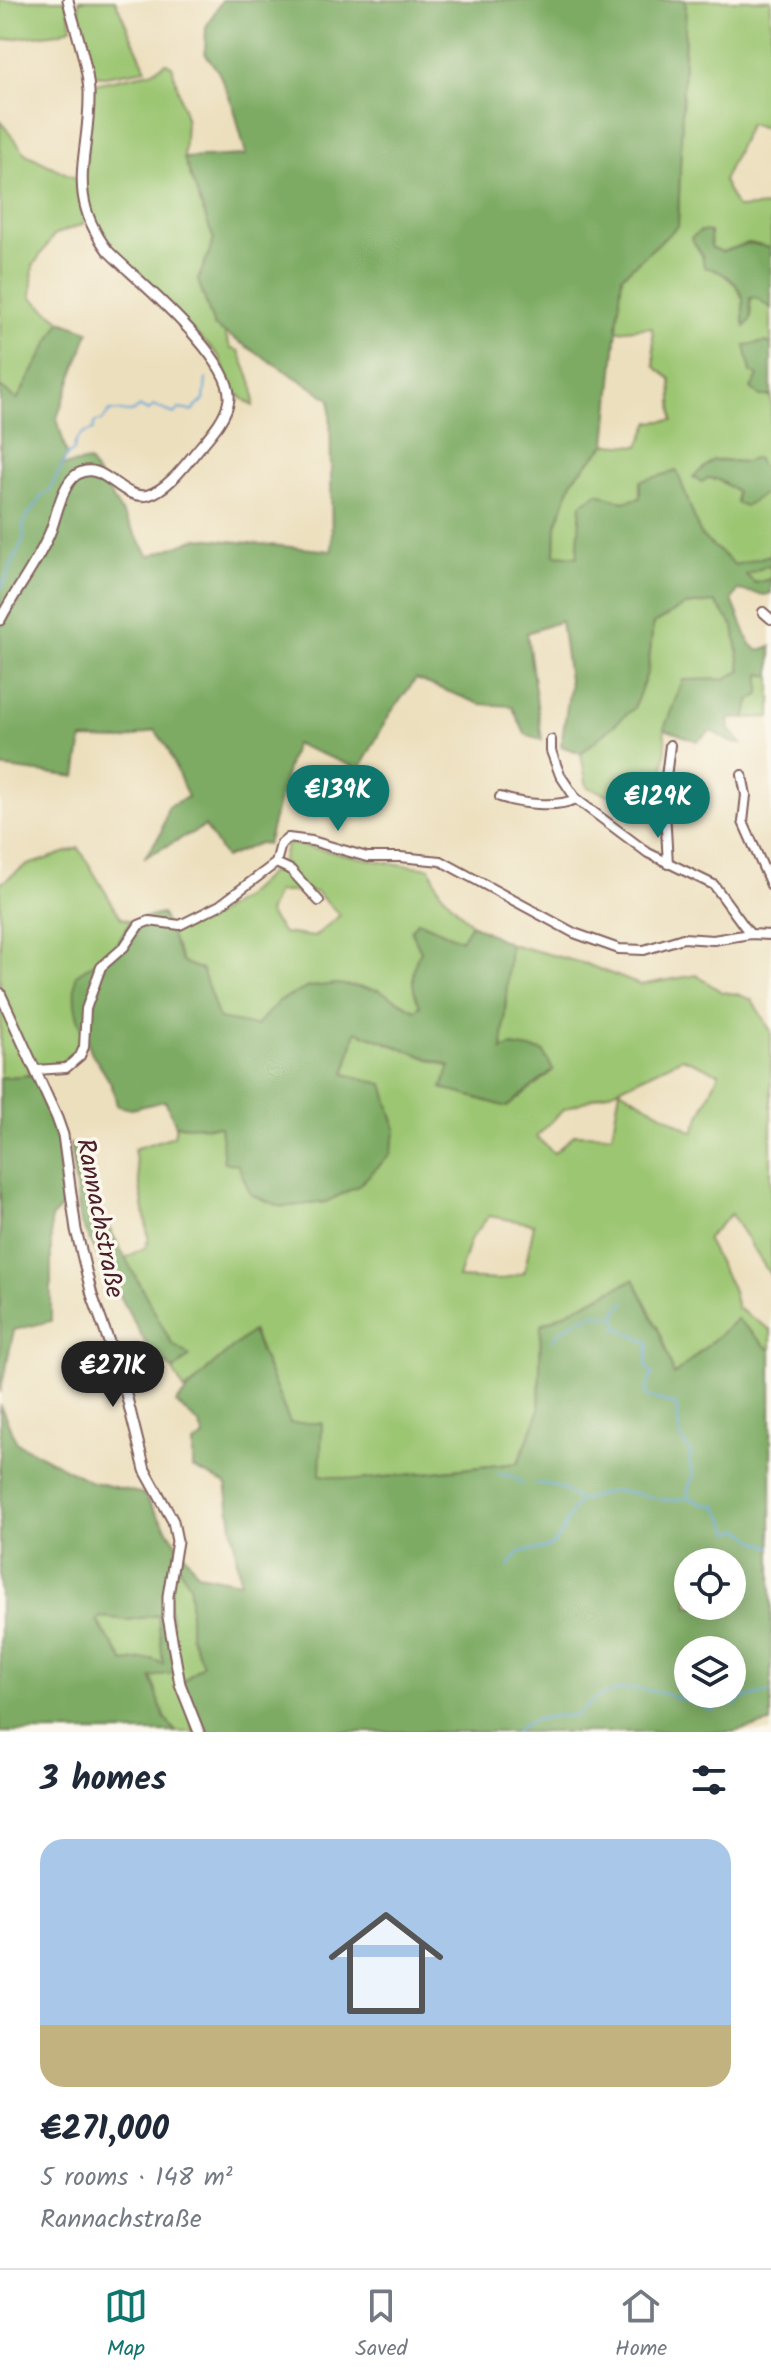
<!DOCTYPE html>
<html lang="en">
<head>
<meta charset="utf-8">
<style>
	:root { --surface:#fff; --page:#f6f6f7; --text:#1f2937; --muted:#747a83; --line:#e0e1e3; --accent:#0f766e }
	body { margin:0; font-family:Kalam,sans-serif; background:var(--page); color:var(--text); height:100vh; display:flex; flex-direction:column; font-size:30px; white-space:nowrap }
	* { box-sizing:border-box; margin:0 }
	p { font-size:26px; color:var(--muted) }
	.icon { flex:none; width:44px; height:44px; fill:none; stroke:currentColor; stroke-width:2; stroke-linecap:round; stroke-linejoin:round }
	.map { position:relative; height:1732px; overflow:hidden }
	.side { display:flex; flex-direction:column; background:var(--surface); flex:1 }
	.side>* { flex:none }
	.controls { position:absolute; left:674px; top:1548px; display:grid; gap:16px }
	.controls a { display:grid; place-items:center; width:72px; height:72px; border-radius:50%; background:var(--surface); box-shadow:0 4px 20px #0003; font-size:40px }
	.price { position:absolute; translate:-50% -68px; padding:0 18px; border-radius:28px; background:var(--accent); color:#fff; font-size:26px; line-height:52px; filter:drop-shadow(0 2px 4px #0008) }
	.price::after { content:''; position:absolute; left:50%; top:48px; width:24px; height:18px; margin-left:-12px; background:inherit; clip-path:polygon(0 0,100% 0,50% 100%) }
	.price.selected { background:#222; color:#fff }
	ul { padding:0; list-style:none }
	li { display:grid; align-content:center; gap:16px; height:424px; padding:0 40px }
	li span { display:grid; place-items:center; height:248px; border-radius:24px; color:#555 }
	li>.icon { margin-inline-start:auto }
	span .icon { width:144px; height:144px; fill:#fffc; stroke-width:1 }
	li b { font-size:34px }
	h2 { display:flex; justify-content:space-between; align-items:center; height:96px; padding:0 40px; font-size:34px }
	.tabs { display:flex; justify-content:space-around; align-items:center; height:112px; border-top:2px solid var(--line); background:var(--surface); font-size:22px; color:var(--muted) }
	.tabs a { display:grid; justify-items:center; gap:4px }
	.tabs .selected { color:var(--accent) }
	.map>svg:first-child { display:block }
	.green { fill:#9cc672; stroke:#73724e; stroke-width:2; fill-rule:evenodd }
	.forest { fill:#7dab64; stroke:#646548; stroke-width:2; fill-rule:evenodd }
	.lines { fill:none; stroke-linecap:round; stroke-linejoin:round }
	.stream { stroke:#65a6d8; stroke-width:2 }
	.minor-casing { stroke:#83625e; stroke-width:12 }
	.tertiary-casing { stroke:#83625e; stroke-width:13 }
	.minor { stroke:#fff; stroke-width:8 }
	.tertiary { stroke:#fff; stroke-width:9 }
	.labels { text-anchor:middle; stroke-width:7; stroke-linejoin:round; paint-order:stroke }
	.street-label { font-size:26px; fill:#4a1f2b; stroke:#fbf7ec }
</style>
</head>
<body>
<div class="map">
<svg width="771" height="1732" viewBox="0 0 771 1732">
	<rect width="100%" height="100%" fill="#fbf7ec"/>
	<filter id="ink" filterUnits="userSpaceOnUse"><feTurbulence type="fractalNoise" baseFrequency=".0125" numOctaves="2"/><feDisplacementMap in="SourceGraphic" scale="16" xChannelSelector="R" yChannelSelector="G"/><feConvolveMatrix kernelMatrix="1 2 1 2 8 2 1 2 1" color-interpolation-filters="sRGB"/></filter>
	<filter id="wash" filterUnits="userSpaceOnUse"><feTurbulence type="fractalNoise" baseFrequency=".006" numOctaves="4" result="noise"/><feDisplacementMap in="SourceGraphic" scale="32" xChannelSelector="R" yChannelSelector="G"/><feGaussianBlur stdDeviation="1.8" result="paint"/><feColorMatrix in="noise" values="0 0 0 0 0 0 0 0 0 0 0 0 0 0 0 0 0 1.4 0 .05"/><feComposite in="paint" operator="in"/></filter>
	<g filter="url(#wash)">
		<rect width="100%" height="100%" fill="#ecdfbd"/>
		<g class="green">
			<path d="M0,0H66L72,27L59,33L0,40Z"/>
			<path d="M79,0H115L146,69L105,76L91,75L80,34Z"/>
			<path d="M686,0H771V129L749,124L723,181L737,208L771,206V248L749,243L722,252L711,247L700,231L717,269L736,285L743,299V319H751L749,298H757L771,308V344L765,342L758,375L760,396H771V452L767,453L771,461V555L735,565L701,536L676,471L640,498L623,502L598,493L577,557L555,555L556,526L573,479L606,444L639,446L650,422L673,420L671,379L655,367L652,327L616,331L622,276L678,225ZM713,460L745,462L736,491L717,479L708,477Z"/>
			<path d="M166,63L172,66L186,119L184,158L214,240L198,280L214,326L224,332L231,349L239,351C245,369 258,388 253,406L233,391L219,356L111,251L92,218L84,182L94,84L151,72Z"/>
			<path d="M0,121L26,154L77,179L85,223L54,235L33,266L31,297L61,321L17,400L0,387Z"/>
			<path d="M766,566L771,567V579L755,583L746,575Z"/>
			<path d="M715,602L734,627L741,671L725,679L664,729L666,746L661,793L649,790L642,807L587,787L581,753L634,708L648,670L653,624L685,605Z"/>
			<path d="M760,674L771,676V717L745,718Z"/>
			<path d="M287,843L388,863L430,868L440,891L471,924L461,940L418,921L411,930L421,951L420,1006L415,1011L379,990L279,1001L256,1026L218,1019L202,970L182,962L168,929L208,920L244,897L282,862ZM277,892H316L340,915L314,937L283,933L268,913Z"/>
			<path d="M79,848L121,918L131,921L114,950L76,976C79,1000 95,1046 68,1062C58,1067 41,1066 29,1067L30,1075L0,1078V884L25,866Z"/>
			<path d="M510,944L586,964L640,985L696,975L722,992L737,994L752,1000L771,1031V1276L731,1214L706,1239L732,1288L737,1308L771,1330V1351L737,1319L674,1376L661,1335L634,1279L541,1325L539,1412L518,1463L358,1480L320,1475L290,1424L253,1332L185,1391L173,1371L189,1356L172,1344L124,1259L147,1246L146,1242H149L134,1149L174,1136L176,1125L220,1127C222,1160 259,1185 282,1207L326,1202L358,1186L345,1074L356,1031L450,1067L442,1088L507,1107L553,1070L502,1051ZM682,1058L719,1073L693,1132L620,1089L612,1135L575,1134L554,1153L536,1137L564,1109L615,1090ZM489,1216L534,1224L524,1273L499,1280L458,1278L470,1240Z"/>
			<path d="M175,1561L190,1584V1635L203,1664L180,1684L195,1732H176L165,1719L151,1676L177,1672L168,1615Z"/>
			<path d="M158,1615L164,1664L142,1659L124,1662L97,1620L100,1617L129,1620Z"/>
		</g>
		<g class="forest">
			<path d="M222,0H686L678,226L622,276L606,444L573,479L556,526L555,555L577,557L581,504L598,493L623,502L640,498V481L677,471L701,536L735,565L771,555V567L766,566L746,575L755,583L771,579V593L765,595L738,590L732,600L749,642L758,651L771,646V676L760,674V695L749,700L745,718L729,719L730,730L742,744L732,743L711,731L697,741L664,729L683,680L725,679L741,671L734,627L715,602L685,605L653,624L648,670L634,708L581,753L561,746L570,686L561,621L527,633L542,740L525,734L512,706L480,704L416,679L389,715L360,769L295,744C283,777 277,810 267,844L259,843L225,858L205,826L145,857L161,833L168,806L188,797L167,747L155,730L124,740L82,739L76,777L0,767V387L17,400L61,321L89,331L57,418L67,455L61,466L89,461L149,556L199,538L332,551L330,399L214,326L198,280L214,240L184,158L246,155L234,108L219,73L205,53L206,27Z"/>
			<path d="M700,231L710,232L711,247L722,252L749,243L771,248V308L757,298H750L751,319L745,327C742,318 744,310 743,300C740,282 721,270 704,267L702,255L691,238Z"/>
			<path d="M765,342L771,344V396H760L751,388L758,376L751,372L745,345Z"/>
			<path d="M756,458L769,476L770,490L745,506L736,503V491L717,479L708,478L702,482L693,477L713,460L745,462Z"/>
			<path d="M162,914L182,962L202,970L219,1019L256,1026L279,1001L309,987L337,984L379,990L415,1010L420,1006C411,989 410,967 421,951L411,930L418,921L461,940L471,924L510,944L502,1050L512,1046L543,1051L553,1070L507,1107L442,1088L450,1066L356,1031L345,1074L383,1084L396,1129L390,1155L358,1186L326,1202L282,1207L251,1195L238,1165L224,1162L220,1127L176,1125L165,1101L131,1109L117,1106C112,1080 106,1076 93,1055C89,1049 89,1043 86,1037C74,1013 73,1002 76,975L114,950L131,921Z"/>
			<path d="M30,1075L35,1076L58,1142L62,1207L51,1218V1321L14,1330L0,1393V1078Z"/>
			<path d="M70,1144L87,1152L94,1200L172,1344L190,1356L173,1371L146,1344L81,1224Z"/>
			<path d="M634,1279L661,1335L674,1375L737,1319L771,1351V1723L732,1732H195L180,1684L203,1664L190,1635V1584L175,1562L168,1596L177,1672L151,1677L165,1719L176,1732H0V1405L17,1443L89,1481L143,1494L198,1574L240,1582L226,1484L193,1468V1444L204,1437L199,1424L176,1403L208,1369L252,1331L290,1423H322L320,1475L358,1480L518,1463L539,1412L541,1325ZM688,1562H732V1606H688ZM158,1615L163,1664L152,1659L124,1662L97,1621L100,1617L129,1620ZM688,1650H732V1694H688Z"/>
		</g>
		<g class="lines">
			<g class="stream">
				<path d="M0,591L24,538L23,526L28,514L37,505L40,497L49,492L68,454L74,451C74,438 81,434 93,430L95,422L102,421L110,411L132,412L140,407L149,411L153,406L175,414L179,409L192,411L204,400L206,379"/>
				<path d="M625,1302L616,1313L617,1327L649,1343L646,1365L652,1374L646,1390L647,1396L676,1405C682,1428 673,1429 691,1453L689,1463L694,1475L688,1489L689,1497L702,1504L717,1506L731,1532L740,1529L754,1540L771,1547"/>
				<path d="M552,1340C559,1333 571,1323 581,1319C585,1318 590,1317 593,1314L613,1316"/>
				<path d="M498,1473L513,1477L523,1484"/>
				<path d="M535,1484C553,1482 566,1490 580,1501C592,1497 605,1491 618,1491C643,1491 664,1507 688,1497"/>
				<path d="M509,1566L520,1552C528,1549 538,1551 546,1548C565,1541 564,1516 578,1503"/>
				<path d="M516,1732C527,1717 558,1715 575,1716C583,1710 591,1701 601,1696C635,1679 679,1697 712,1711L720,1705H735L741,1699L771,1692"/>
			</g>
		</g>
	</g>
	<g filter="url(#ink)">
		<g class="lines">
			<g class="minor-casing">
				<g id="minor">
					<path d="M763,612L771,619"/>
					<path d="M551,740V751L560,775L576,799L648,853L714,885L750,934"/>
					<path d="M742,775L746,795L743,822L771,885"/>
					<path d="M500,797C521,804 556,808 576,799"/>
					<path d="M276,863L291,870L319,901"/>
					<path d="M668,864L664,793L670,745"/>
					<path d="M36,1070L66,1068L80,1056L84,1047L86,1009L101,967L124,947L139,925L149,921L180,925L220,905L276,863L281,844L288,838L312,841L367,857H400L441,861L574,933L619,949L644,950L683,938L713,940L750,934L771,935"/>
				</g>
			</g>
			<g class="tertiary-casing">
				<g id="tertiary">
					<path d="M0,620C16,589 38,563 51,530C57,514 62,485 76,475C103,457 121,502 148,495C169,489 187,462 201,446C212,433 227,416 229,399C233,358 137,280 108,251C63,192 91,154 89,91C87,61 75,29 68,0"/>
					<path d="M0,993L57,1118L63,1135L76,1230L92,1295L122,1378L145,1470L173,1521L177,1541L168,1596V1617L180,1684L199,1732"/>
				</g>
			</g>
			<use href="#minor" class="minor"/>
			<use href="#tertiary" class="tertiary"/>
		</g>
	</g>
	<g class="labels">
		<g class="street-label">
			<text transform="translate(101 1218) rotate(79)" y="9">Rannachstraße</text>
		</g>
	</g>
</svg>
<div class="controls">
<a><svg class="icon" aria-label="locate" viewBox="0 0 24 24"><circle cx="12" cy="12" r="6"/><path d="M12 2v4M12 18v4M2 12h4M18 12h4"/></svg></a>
<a><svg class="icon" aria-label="layers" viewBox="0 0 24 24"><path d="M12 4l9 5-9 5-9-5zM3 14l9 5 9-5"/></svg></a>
</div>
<b class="price" style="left:338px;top:833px">€139K</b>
<b class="price" style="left:658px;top:840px">€129K</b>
<b class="price selected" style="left:113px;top:1409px">€271K</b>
</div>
<section class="side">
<h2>3 homes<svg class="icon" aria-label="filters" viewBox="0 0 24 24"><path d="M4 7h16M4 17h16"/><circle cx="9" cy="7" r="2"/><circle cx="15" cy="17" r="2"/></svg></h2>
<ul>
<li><span style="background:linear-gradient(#a9c7e8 75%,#c2b280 0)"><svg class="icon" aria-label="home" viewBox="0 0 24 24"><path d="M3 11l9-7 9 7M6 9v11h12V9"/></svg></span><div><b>€271,000</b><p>5 rooms · 148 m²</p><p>Rannachstraße</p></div></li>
</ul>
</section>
<nav class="tabs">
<a class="selected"><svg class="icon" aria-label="map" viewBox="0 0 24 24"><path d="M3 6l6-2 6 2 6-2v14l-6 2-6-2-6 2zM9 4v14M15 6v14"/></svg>Map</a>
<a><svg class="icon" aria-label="saved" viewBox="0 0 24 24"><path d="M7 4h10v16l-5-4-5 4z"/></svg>Saved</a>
<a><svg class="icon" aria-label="home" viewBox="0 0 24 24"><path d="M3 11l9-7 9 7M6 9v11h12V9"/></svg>Home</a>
</nav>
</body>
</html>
